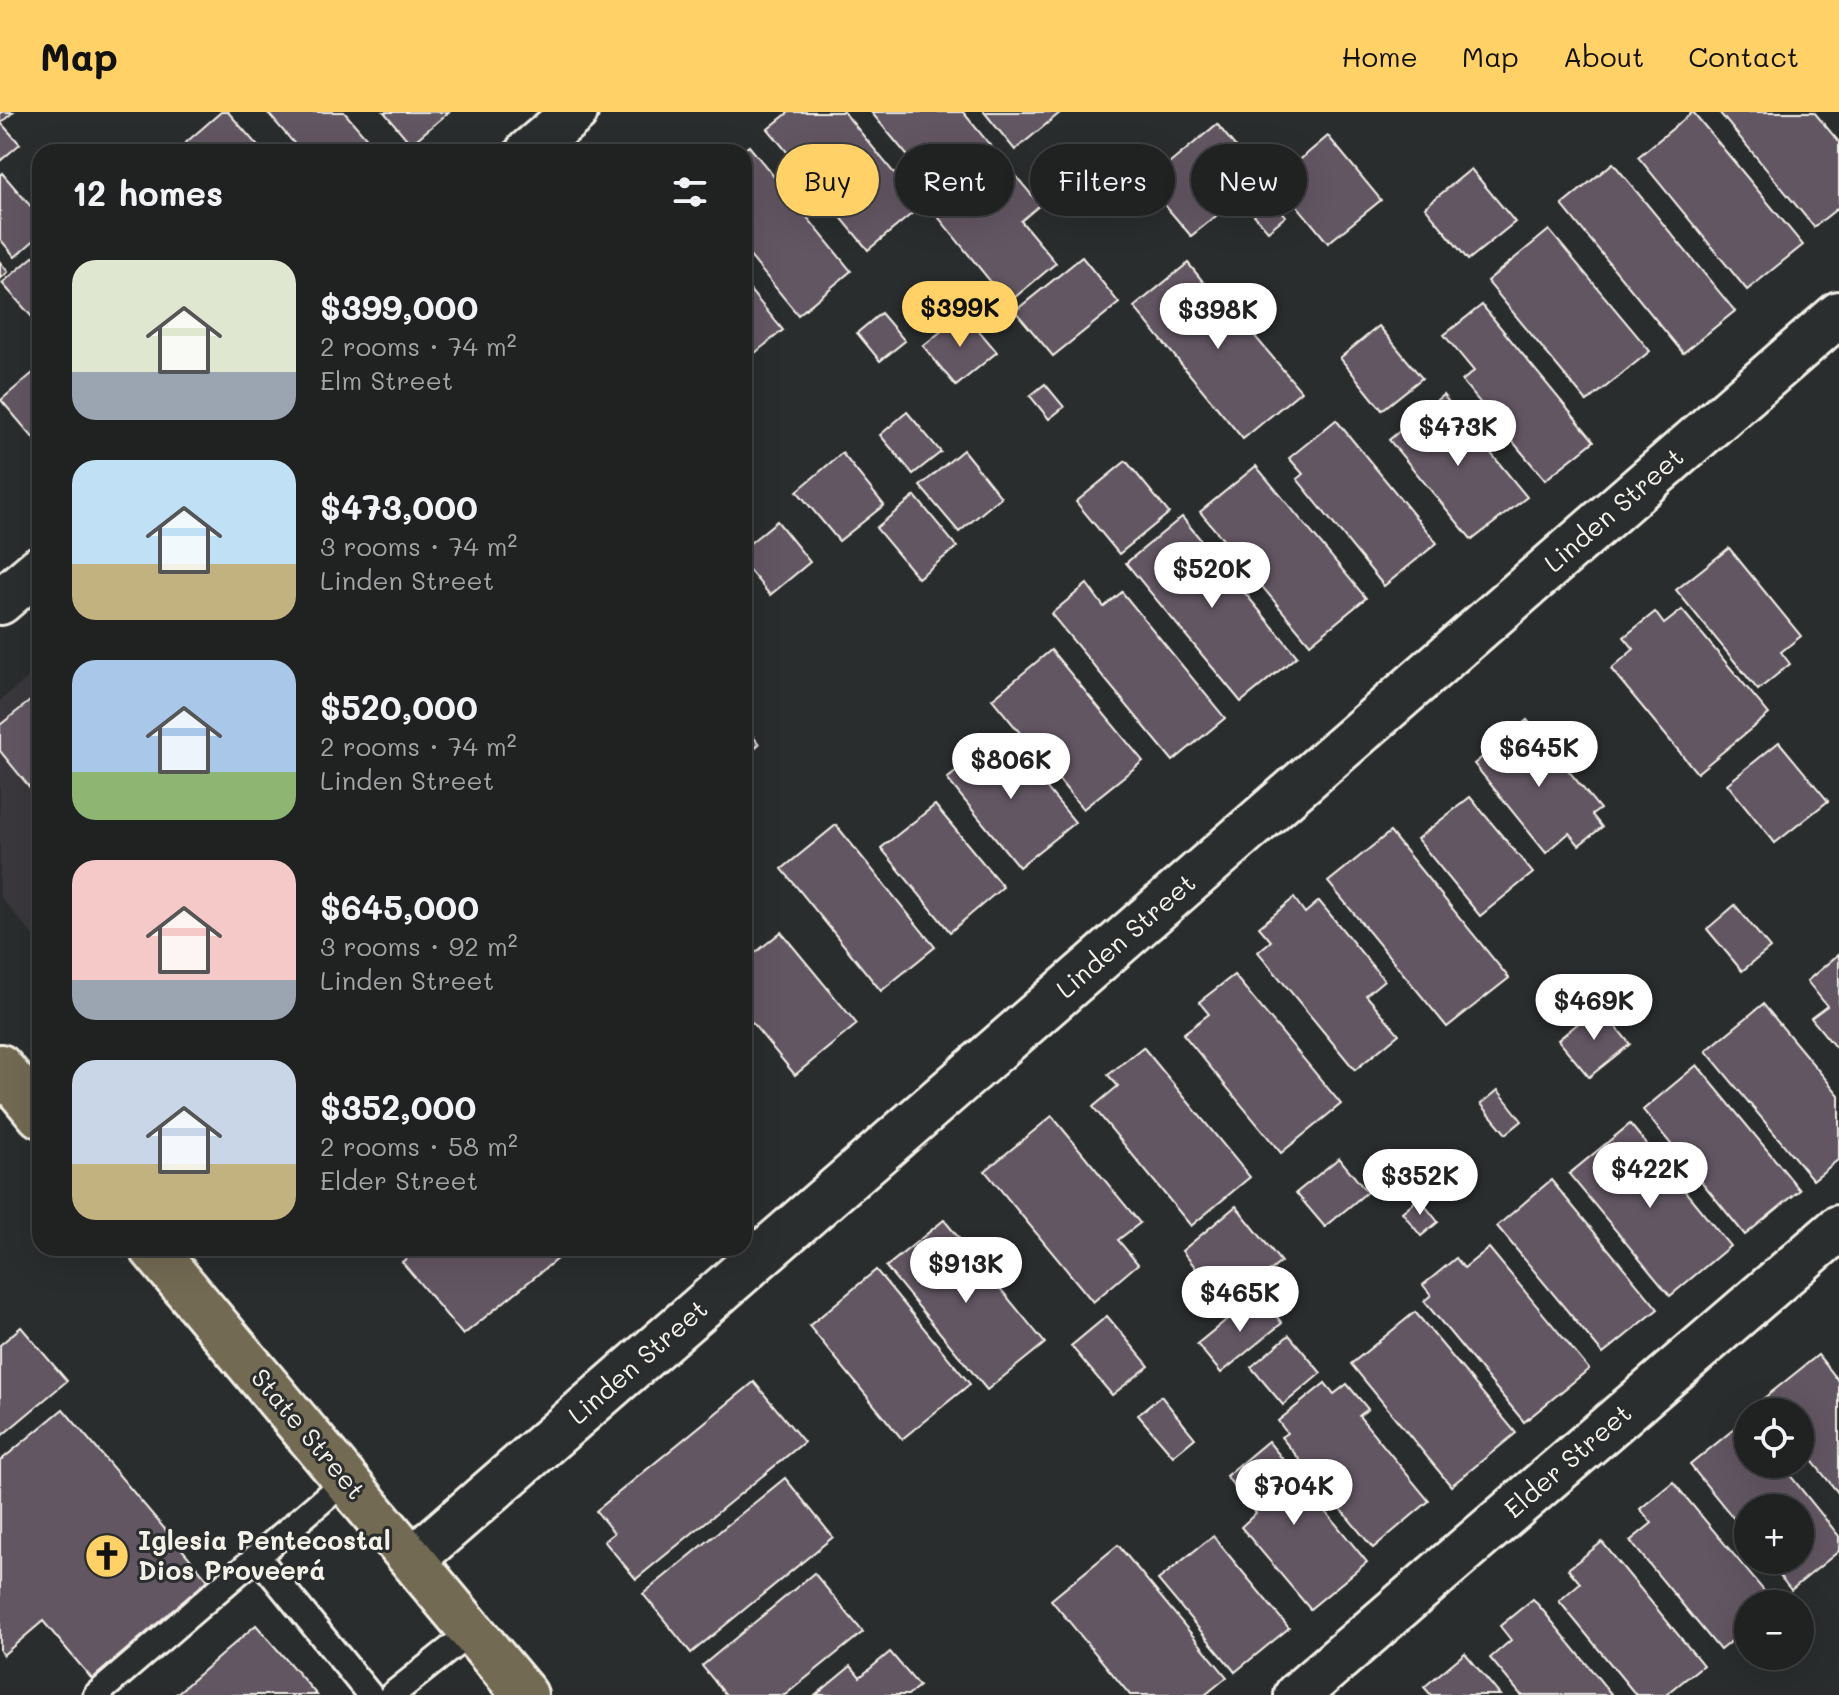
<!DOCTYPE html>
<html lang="en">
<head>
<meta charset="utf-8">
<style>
	:root { --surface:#202222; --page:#282a2a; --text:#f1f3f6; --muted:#a2a4a5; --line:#3d3f40; --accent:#ffd166 }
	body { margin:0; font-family:Mali,sans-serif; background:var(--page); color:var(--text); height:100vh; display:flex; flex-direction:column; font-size:30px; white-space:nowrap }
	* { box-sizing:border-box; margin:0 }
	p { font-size:26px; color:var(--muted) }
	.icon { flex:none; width:44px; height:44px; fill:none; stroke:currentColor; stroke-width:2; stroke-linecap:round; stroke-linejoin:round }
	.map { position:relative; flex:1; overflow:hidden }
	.drawer { position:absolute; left:32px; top:32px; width:720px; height:1112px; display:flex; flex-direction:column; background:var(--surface); border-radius:24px; box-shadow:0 8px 32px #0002,0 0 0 2px var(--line) }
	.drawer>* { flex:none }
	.guide { position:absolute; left:776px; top:32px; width:760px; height:72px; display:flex; gap:16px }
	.controls { position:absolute; left:1734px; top:1286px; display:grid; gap:16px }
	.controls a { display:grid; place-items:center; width:80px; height:80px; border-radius:50%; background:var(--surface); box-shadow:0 8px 32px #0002,0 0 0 2px var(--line); font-size:40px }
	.price { position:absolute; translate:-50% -68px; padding:0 18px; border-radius:28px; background:#fff; color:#222; font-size:26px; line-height:52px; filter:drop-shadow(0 2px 4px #0008) }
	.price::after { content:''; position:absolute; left:50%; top:48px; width:24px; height:18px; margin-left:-12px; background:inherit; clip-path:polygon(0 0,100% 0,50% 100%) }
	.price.on { background:var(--accent); color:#111 }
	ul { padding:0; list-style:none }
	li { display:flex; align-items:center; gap:24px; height:200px; padding:0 40px }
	li span { display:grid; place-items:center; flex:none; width:224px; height:160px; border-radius:24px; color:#555 }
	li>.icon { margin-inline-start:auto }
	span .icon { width:96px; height:96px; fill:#fffc; stroke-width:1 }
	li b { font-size:34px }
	h2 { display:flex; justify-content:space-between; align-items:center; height:96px; padding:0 40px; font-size:34px }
	.tag { padding:0 28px; border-radius:36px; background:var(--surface); box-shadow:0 8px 32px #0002,0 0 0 2px var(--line); font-size:28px; line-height:72px }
	.tag.on { background:var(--accent); color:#111 }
	header { display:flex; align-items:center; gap:48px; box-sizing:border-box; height:112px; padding:0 40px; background:var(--accent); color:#111 }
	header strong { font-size:38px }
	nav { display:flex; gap:44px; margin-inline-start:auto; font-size:28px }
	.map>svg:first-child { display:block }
	.built { fill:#3b393e }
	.building { fill:#625664; stroke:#f4f1e8; stroke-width:2 }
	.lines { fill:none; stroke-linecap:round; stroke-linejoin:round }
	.lane-casing { stroke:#f4f1e8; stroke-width:30 }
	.street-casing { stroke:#f4f1e8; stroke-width:50 }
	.primary-casing { stroke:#f4f1e8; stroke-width:50 }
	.lane { stroke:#2a2d2e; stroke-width:24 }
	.street { stroke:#2a2d2e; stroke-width:44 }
	.primary { stroke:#736b52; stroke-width:44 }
	.labels { text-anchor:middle; stroke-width:6; stroke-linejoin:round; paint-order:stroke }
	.street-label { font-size:26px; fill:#f4f1e8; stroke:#2a2d2e }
	.poi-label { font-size:26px; font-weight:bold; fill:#f4f1e8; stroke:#2a2d2e; text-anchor:start }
</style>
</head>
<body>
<header>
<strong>Map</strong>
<nav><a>Home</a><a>Map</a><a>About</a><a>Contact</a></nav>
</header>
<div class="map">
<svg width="1839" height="1583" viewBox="0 0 1839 1583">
	<rect width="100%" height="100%" fill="#2a2d2e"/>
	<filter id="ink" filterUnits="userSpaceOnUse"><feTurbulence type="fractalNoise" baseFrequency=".0125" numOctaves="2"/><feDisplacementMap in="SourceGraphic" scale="16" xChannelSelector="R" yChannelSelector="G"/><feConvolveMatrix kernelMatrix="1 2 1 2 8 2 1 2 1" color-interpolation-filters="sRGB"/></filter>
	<g filter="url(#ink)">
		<path class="built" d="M40,556V832L0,784V589Z"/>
		<g class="building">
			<path d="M0,0H13L1,11L20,32L0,49Z"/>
			<path d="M221,0H228L263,40H175Z"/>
			<path d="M267,0H344L376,37L373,40H295L299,37Z"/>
			<path d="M384,0H449L411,32Z"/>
			<path d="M789,0H844L921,94L868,138L768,17Z"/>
			<path d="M871,0H963L1000,45L946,90Z"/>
			<path d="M984,0H1061L1015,38Z"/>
			<path d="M1693,0L1803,133L1747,178L1638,45Z"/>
			<path d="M1719,0H1814L1839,30V95L1814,115Z"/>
			<path d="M1217,12L1262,67L1191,124L1146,71Z"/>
			<path d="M1328,24L1381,88L1328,131L1276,68Z"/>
			<path d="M749,34L851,159L798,203L744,137V40H741Z"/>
			<path d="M1000,45L1040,93L1021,109L1056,151L1008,191L934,100Z"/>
			<path d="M1613,51L1735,199L1683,241L1562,93Z"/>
			<path d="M1471,57L1515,110L1468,148L1425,95Z"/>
			<path d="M2,61L40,105V123L15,145L0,127V63Z"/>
			<path d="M1267,81L1286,104L1268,119L1248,96Z"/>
			<path d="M1549,118L1650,239L1587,290L1487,169Z"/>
			<path d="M40,139V214L2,171Z"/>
			<path d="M1082,145L1119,191L1053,244L1015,199Z"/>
			<path d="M0,150L8,160L0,167Z"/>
			<path d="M1188,151L1234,208L1238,204L1301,279L1243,327L1134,195Z"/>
			<path d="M744,171L783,218L744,250Z"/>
			<path d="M1482,193L1594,329L1545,368L1462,269L1474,259L1444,223Z"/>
			<path d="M881,201L905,229L880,249L857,221Z"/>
			<path d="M964,201L997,240L956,274L923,234Z"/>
			<path d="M1379,214L1422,266L1382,298L1340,246Z"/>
			<path d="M40,255V334L1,288Z"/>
			<path d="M1045,272L1064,295L1049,307L1030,284Z"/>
			<path d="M1443,283L1527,385L1472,428L1389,328Z"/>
			<path d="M907,300L941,340L913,362L880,323Z"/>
			<path d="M1336,308L1437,431L1384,474L1297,367L1303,362L1289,346Z"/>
			<path d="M963,338L1001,385L959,420L920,374Z"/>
			<path d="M842,341L884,393L839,429L797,379Z"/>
			<path d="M1126,349L1169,401L1119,442L1076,390Z"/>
			<path d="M1256,354L1366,486L1310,532L1200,400Z"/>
			<path d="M915,384L957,435L918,466L876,416Z"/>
			<path d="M1182,405L1297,544L1241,590L1126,451Z"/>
			<path d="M777,409L810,450L770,483L744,452V436Z"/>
			<path d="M1729,436L1801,524L1781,540L1790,552L1758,578L1676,478Z"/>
			<path d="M1087,472L1104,495L1122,480L1225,606L1173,649L1051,502Z"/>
			<path d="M1682,498L1769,602L1697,661L1611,557L1634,537L1624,525L1655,500L1664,512Z"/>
			<path d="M1051,538L1143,649L1083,697L992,587Z"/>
			<path d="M40,581V688L0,639V613Z"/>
			<path d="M1527,608L1600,697L1592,703L1602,715L1579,733L1569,721L1546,741L1474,652Z"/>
			<path d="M744,613L759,632L744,645Z"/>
			<path d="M1002,622L1075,710L1019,755L947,667Z"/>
			<path d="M1779,630L1828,689L1775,731L1727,672Z"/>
			<path d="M1470,685L1533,761L1480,804L1417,727Z"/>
			<path d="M935,693L1003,775L950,820L881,736Z"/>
			<path d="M836,713L935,835L881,879L782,757Z"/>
			<path d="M1390,720L1509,866L1447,915L1328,770Z"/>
			<path d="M1294,786L1305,801L1319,789L1384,868L1366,883L1399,922L1355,958L1258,840L1271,829L1259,815Z"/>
			<path d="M1735,793L1770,836L1742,859L1707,817Z"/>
			<path d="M781,820L857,912L795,963L744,901V850Z"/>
			<path d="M1839,842V940L1811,906L1827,894L1807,869Z"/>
			<path d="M1234,863L1341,992L1281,1041L1183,922L1209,902L1199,890Z"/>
			<path d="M1763,892L1839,983V1047L1813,1068L1706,939Z"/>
			<path d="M1599,894L1630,932L1589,965L1558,928Z"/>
			<path d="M1143,935L1250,1065L1191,1114L1093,995L1118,974L1108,963Z"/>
			<path d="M1697,953L1800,1078L1745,1123L1643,998Z"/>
			<path d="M1498,978L1522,1009L1506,1022L1481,992Z"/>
			<path d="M1052,1004L1140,1111L1118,1128L1138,1152L1093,1190L985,1059Z"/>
			<path d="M1630,1012L1730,1134L1670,1184L1569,1062Z"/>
			<path d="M1339,1046L1367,1080L1325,1115L1296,1081Z"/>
			<path d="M1551,1068L1658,1197L1603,1242L1497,1114Z"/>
			<path d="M1419,1086L1438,1110L1421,1124L1402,1100Z"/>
			<path d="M1236,1094L1281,1150L1227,1194L1182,1139Z"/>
			<path d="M944,1108L1045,1231L987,1278L886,1155Z"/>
			<path d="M420,1136H566L568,1138L463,1223L402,1150Z"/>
			<path d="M1489,1136L1589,1257L1524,1310L1424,1189L1431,1183L1423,1173L1456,1146L1464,1156Z"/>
			<path d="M876,1158L970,1272L902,1327L809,1214Z"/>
			<path d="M1258,1182L1282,1211L1221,1261L1197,1232Z"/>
			<path d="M1415,1200L1516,1321L1451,1374L1351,1252Z"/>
			<path d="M1107,1204L1149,1254L1112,1283L1071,1234Z"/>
			<path d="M21,1215L67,1269L0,1325V1233Z"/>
			<path d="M1289,1223L1321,1261L1283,1293L1251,1255Z"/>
			<path d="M1818,1243L1839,1269V1382L1800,1334V1300H1773L1763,1287Z"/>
			<path d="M754,1270L804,1330L636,1467L604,1429L614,1421L596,1399Z"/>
			<path d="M1325,1271L1334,1282L1347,1272L1368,1297L1359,1304L1429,1389L1373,1436L1281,1325L1287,1321L1278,1309Z"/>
			<path d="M1161,1284L1195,1326L1173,1344L1138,1303Z"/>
			<path d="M63,1297L208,1468L92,1567L43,1509L3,1543L0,1539V1349Z"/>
			<path d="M1745,1308L1748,1312V1352H1781L1839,1424V1439L1791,1478L1767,1448H1800V1396H1748V1424L1690,1353Z"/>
			<path d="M1268,1329L1367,1450L1310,1497L1241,1415L1256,1401L1226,1364Z"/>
			<path d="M785,1366L833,1425L691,1541L643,1482Z"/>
			<path d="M1673,1370L1775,1492H1748V1515L1720,1538L1630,1429L1652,1411L1640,1397Z"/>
			<path d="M1213,1424L1289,1516L1235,1560L1158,1468Z"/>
			<path d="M1602,1430L1703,1553L1666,1583H1636L1559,1489L1580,1471L1568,1457Z"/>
			<path d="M1118,1433L1227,1565L1205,1583H1130L1051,1488Z"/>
			<path d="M814,1461L863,1520L785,1583H726L702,1554Z"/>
			<path d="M1533,1487L1545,1501L1612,1583H1521L1490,1546L1511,1528L1500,1514Z"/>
			<path d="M256,1513L317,1583H175Z"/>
			<path d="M890,1540L919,1574L908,1583H816L851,1554L860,1565Z"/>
			<path d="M1465,1541L1500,1583H1431L1424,1575Z"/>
		</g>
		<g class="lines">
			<g class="lane-casing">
				<g id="lane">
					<path d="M257,1444L370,1583"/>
					<path d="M96,1583L346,1368"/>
					<path d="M392,1583L471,1520"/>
				</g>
			</g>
			<g class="street-casing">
				<g id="street">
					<path d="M528,40L575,0"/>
					<path d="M0,490L40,456"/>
					<path d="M413,1447L1839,202"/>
					<path d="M1297,1583L1839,1116"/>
				</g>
			</g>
			<g class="primary-casing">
				<g id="primary">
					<path d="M0,955L40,1003"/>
					<path d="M152,1136L525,1583"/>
				</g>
			</g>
			<use href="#lane" class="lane"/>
			<use href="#street" class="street"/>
			<use href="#primary" class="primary"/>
		</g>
	</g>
	<defs>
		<g id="church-disc" transform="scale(2.3)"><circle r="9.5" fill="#ffd166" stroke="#2a2d2e"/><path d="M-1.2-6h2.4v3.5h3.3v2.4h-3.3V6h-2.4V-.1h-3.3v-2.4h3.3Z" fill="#111"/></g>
	</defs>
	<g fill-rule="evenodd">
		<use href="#church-disc" x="107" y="1444"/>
	</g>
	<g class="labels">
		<g class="street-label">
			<text transform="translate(1614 398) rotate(-41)" y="9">Linden Street</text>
			<text transform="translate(1126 824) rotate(-41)" y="9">Linden Street</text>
			<text transform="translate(638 1250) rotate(-41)" y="9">Linden Street</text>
			<text transform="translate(308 1322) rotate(50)" y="9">State Street</text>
			<text transform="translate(1568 1349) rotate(-41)" y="9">Elder Street</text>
		</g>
		<g class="poi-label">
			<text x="138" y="1438">Iglesia Pentecostal<tspan x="138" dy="30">Dios Proveerá</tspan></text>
		</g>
	</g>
</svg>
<div class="controls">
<a><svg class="icon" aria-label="locate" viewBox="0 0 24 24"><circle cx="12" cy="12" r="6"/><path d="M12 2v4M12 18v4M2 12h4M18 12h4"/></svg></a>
<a>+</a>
<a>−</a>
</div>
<b class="price on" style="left:960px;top:237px">$399K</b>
<b class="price" style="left:1218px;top:239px">$398K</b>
<b class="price" style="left:1458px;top:356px">$473K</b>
<b class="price" style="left:1212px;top:498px">$520K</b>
<b class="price" style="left:1539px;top:677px">$645K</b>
<b class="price" style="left:1011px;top:689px">$806K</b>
<b class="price" style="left:1594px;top:930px">$469K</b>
<b class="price" style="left:1650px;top:1098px">$422K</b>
<b class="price" style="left:1420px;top:1105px">$352K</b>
<b class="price" style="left:966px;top:1193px">$913K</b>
<b class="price" style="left:1240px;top:1222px">$465K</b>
<b class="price" style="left:1294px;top:1415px">$704K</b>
<div class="guide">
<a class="tag on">Buy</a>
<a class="tag">Rent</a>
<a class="tag">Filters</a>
<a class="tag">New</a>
</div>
<section class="drawer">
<h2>12 homes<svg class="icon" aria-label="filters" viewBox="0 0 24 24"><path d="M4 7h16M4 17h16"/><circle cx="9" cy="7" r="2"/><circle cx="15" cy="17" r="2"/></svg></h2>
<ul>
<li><span style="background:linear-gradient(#dfe7d0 70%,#9aa5b1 0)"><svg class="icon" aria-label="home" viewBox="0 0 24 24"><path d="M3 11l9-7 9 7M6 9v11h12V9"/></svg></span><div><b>$399,000</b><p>2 rooms · 74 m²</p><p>Elm Street</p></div></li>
<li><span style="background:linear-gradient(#bfe0f5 65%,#c2b280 0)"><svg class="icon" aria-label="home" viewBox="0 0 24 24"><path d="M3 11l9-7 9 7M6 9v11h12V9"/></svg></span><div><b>$473,000</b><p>3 rooms · 74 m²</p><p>Linden Street</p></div></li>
<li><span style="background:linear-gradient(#a9c7e8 70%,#8fb573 0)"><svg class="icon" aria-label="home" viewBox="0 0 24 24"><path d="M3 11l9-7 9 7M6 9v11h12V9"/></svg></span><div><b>$520,000</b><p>2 rooms · 74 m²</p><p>Linden Street</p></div></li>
<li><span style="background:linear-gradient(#f6c9c9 75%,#9aa5b1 0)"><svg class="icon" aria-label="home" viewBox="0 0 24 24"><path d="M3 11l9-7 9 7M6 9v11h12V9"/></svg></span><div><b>$645,000</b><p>3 rooms · 92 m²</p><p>Linden Street</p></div></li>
<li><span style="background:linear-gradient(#c9d6e8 65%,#c2b280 0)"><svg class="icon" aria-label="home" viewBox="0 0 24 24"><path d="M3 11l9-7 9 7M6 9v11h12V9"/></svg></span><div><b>$352,000</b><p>2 rooms · 58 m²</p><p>Elder Street</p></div></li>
</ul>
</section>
</div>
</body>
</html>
